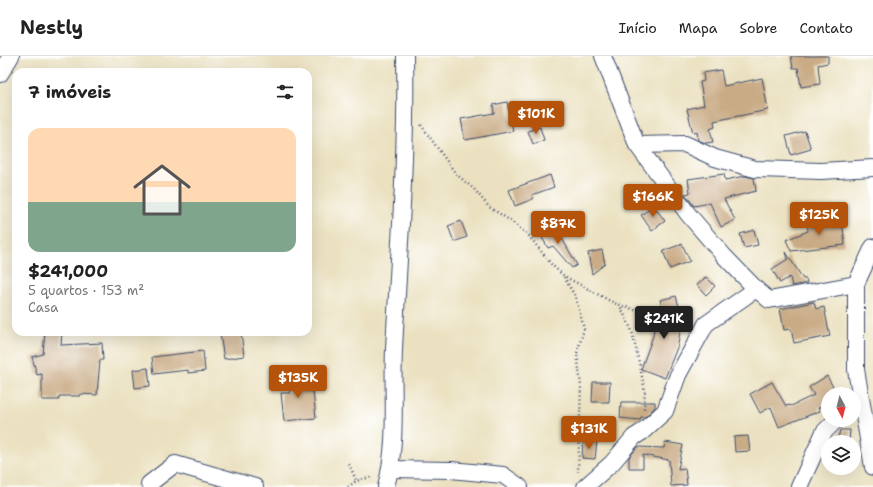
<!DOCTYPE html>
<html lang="pt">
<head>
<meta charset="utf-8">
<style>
	:root { --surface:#fff; --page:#f6f6f6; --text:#222; --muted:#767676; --line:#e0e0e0; --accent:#b45309 }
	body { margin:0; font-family:"Shantell Sans",sans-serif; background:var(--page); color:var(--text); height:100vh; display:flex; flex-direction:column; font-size:15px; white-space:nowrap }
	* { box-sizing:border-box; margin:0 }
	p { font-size:13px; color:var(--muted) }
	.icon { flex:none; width:22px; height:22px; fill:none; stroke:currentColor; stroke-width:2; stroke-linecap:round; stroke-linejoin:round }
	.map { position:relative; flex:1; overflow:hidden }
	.side { position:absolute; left:12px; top:12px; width:300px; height:268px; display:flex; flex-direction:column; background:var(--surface); border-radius:12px; box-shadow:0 4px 16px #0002 }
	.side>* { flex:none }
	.needle { width:26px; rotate:173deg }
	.fabs { position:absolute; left:821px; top:331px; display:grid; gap:8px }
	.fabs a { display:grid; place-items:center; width:40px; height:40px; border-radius:50%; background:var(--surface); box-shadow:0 4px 16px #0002; font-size:20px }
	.price { position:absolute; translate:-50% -34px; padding:0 9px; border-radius:4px; background:var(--accent); color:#fff; font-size:13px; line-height:26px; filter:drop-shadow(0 1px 2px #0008) }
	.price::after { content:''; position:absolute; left:50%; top:24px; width:12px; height:9px; margin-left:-6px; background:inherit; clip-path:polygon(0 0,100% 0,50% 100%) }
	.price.active { background:#222; color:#fff }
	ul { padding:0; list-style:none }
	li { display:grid; align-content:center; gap:8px; height:212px; padding:0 16px }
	li span { display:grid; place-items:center; height:124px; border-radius:12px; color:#555 }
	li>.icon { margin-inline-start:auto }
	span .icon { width:72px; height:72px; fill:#fffc; stroke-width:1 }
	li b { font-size:17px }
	h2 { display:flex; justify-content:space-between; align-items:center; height:48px; padding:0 16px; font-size:17px }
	header { display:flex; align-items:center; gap:24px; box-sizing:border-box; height:56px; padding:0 20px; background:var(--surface); border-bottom:1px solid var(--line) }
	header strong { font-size:19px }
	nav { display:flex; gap:22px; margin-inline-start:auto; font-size:14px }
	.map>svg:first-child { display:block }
	.building { fill:#c9ab85 }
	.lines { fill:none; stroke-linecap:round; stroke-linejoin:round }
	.minor-casing { stroke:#3a4a6d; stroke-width:18 }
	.path { stroke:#3a4a6d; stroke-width:2.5; stroke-dasharray:1 3; stroke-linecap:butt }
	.minor { stroke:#fff; stroke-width:16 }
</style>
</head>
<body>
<header>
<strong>Nestly</strong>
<nav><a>Início</a><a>Mapa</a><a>Sobre</a><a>Contato</a></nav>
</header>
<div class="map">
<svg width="873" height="431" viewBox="0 0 873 431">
	<rect width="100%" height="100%" fill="#fff"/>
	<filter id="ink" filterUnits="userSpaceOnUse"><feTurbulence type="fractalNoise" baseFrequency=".025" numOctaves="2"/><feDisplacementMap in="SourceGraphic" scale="8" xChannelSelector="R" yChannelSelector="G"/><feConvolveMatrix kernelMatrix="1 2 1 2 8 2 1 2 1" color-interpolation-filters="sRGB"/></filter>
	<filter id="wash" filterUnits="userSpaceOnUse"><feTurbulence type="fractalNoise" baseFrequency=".012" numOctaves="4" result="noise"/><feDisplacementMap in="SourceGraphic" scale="16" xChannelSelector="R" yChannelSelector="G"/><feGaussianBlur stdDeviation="0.9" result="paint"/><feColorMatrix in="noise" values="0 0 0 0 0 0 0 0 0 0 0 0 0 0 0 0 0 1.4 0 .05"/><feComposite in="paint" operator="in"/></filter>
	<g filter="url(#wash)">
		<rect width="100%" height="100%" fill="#ebe1c0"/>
		<g id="blocks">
			<g class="building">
				<path d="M791,0H828V7L818,9L820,28L801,31L798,12H793Z"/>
				<path d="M721,14L724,30L762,22L768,54L714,65L715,71L710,73L713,86L706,87L698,84L697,76L693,77L687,53L704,49L700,26L704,25L703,17Z"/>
				<path d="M507,46L513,75L465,84L461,63L494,57L493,49Z"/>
				<path d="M540,71L544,84L533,88L528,75Z"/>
				<path d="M805,75L811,93L791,99L786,80Z"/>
				<path d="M724,118L725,124L745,120L754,122L756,135L724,143L735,164L721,171L710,147L694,150L685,138L690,137L688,123Z"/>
				<path d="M550,119L554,131L532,139L533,143L515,150L509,134Z"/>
				<path d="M654,150L665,165L652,175L641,159Z"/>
				<path d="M842,163L845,189L791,195L786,184L808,175L807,167Z"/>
				<path d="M461,165L467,181L454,186L448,170Z"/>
				<path d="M555,170L577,209L572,212L553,190L548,192L540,178Z"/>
				<path d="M754,174L758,189L744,192L740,178Z"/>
				<path d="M682,188L690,205L670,213L663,195Z"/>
				<path d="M602,194L605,208L592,218L588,197Z"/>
				<path d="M786,196L803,223H806L807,227L792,230L790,221L780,227L772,213L788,203Z"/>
				<path d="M706,221L715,230L706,239L697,229Z"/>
				<path d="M676,240L682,261L678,289L665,322L641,313L653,280L655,266L667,268L660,244Z"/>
				<path d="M814,246L816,253L824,251L830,280L794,287L791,273L784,274L780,253Z"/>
				<path d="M45,276H62L61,289L102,287L103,304H100L97,339L80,338V340H59V344H42V318L37,319L32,301L43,298Z"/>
				<path d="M241,276L244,300L224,303L220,278Z"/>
				<path d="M203,295L205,315L188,317V314L154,318L152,301Z"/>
				<path d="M148,312L150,330L135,332L133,314Z"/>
				<path d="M304,314L306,335H313L316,362L284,365L281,337H290L288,316Z"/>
				<path d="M827,320L837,338H828V346L818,352L820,355L779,371L771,351L760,357L750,338L772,326L786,350L790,349L791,350L814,339L809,331Z"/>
				<path d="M593,326H610L609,346H592Z"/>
				<path d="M621,346H655V351L645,361H641L640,364L620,362Z"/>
				<path d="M840,374H850L849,386H837Z"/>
				<path d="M748,380L750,395L735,396L734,381Z"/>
				<path d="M583,385H597L595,403L582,402Z"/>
				<path d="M665,386L683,389L678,413L685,412L687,429L671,430L669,404L643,399V412H629V401L638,391L664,392Z"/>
			</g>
		</g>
	</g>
	<g filter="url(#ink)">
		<use href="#blocks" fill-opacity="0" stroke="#3a4a6d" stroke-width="1"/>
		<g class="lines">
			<g class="minor-casing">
				<g id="minor">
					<path d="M603,0L637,89L688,158L724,200L756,233"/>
					<path d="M0,18L11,0"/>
					<path d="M637,89L685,88L715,102L755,113L821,115L873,112"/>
					<path d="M873,191L856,228V314L873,411"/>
					<path d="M391,413L451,414L503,419L520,431"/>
					<path d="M149,428L175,408L255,431"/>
					<path d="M386,431C398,385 392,340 394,293C399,195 407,97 405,0"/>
					<path d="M585,431L612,407L634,381L642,376L665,355L678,319L706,268L756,233L769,244L856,228"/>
					<path d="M799,431L824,376L836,364"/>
				</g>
			</g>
			<g class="path">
				<path d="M421,69L456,118L474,133L489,151L511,165L529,180L552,209L564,220L614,247L647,258L689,268"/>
				<path d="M564,221L576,242L584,273L577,297L581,330L578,416"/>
				<path d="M619,248L632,275L645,334L644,354"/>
				<path d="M349,408L356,424"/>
				<path d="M348,431L356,425L372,421"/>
			</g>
			<use href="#minor" class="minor"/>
		</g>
	</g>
</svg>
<div class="fabs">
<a><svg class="needle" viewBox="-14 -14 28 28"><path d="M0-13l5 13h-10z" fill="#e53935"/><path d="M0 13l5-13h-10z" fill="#767676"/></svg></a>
<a><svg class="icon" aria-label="layers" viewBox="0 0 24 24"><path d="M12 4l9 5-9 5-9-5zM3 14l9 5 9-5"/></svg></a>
</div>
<b class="price" style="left:536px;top:79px">$101K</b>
<b class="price" style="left:653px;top:162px">$166K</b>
<b class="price" style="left:819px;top:180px">$125K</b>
<b class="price" style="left:558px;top:189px">$87K</b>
<b class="price active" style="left:664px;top:284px">$241K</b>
<b class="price" style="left:298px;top:343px">$135K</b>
<b class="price" style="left:589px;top:394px">$131K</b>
<section class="side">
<h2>7 imóveis<svg class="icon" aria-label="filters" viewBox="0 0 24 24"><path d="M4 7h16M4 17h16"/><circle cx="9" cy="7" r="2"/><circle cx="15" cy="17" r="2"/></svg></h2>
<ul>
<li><span style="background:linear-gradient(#ffd9b3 60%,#7fa58c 0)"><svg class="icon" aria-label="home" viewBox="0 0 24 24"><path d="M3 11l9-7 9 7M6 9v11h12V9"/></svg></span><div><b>$241,000</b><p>5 quartos · 153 m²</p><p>Casa</p></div></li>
</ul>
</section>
</div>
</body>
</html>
